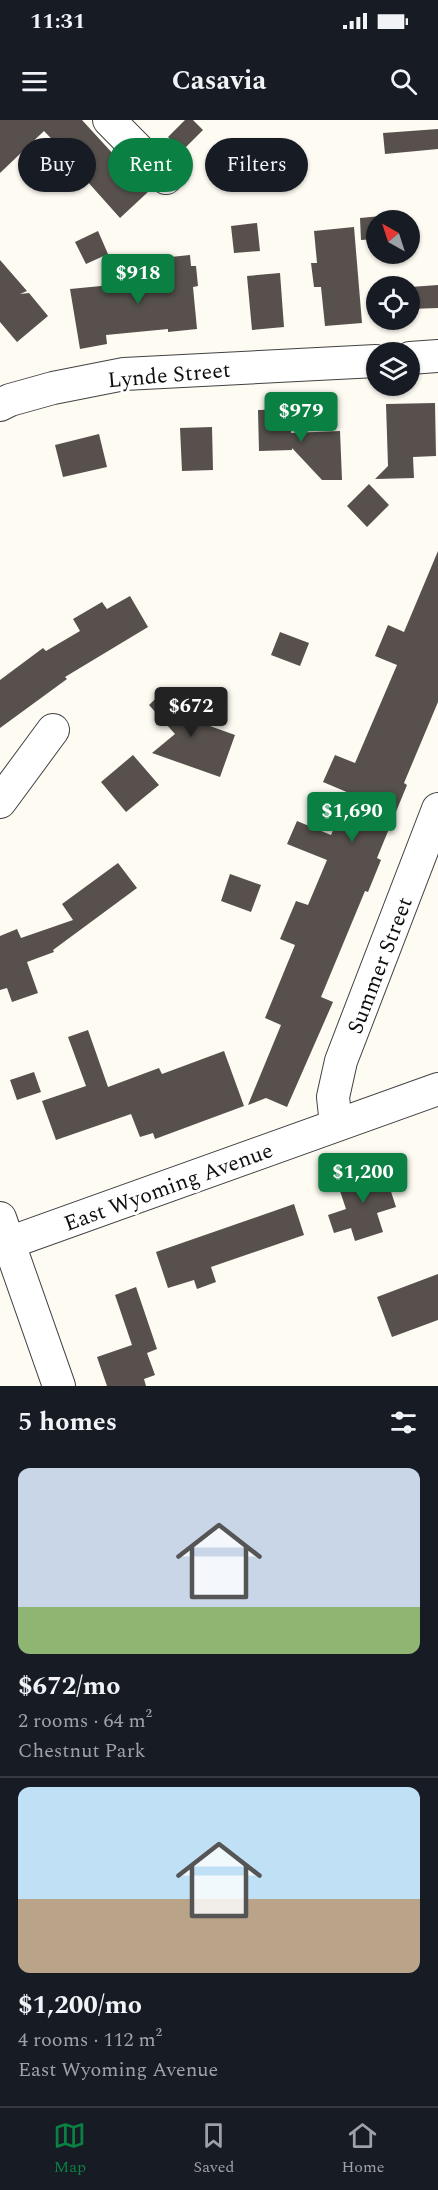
<!DOCTYPE html>
<meta charset="utf-8">
<style>
:root{--surface:#171b24;--page:#20242c;--text:#f1f3f6;--muted:#9ea1a6;--line:#363941;--accent:#0b8043}
body{margin:0;font-family:Spectral,serif;background:var(--page);color:var(--text);height:100vh;display:flex;flex-direction:column;font-size:22px;white-space:nowrap}
*{box-sizing:border-box;margin:0}
p{font-size:20px;color:var(--muted)}
.icon{flex:none;width:33px;height:33px;fill:none;stroke:currentColor;stroke-width:2;stroke-linecap:round;stroke-linejoin:round}
.map{position:relative;height:1266px;overflow:hidden}
.side{display:flex;flex-direction:column;background:var(--surface);flex:1}
.side>*{flex:none}
.guide{position:absolute;left:18px;top:18px;width:402px;height:54px;display:flex;gap:12px}
.needle{width:39px;rotate:321deg}
.controls{position:absolute;left:366px;top:90px;display:grid;gap:12px}
.controls a{display:grid;place-items:center;width:54px;height:54px;border-radius:50%;background:var(--surface);box-shadow:0 2px 4px #0004;font-size:30px}
.price{position:absolute;translate:-50% -51px;padding:0 14px;border-radius:6px;background:var(--accent);color:#fff;font-size:20px;line-height:39px;filter:drop-shadow(0 2px 3px #0008)}
.price::after{content:'';position:absolute;left:50%;top:36px;width:18px;height:14px;margin-left:-9px;background:inherit;clip-path:polygon(0 0,100% 0,50% 100%)}
.price.selected{background:#222;color:#fff}
ul{padding:0;list-style:none}
li{display:grid;align-content:center;gap:12px;height:318px;padding:0 18px}
li+li{border-top:2px solid var(--line)}
li span{display:grid;place-items:center;height:186px;border-radius:12px;color:#555}
li>.icon{margin-inline-start:auto}
span .icon{width:108px;height:108px;fill:#fffc;stroke-width:1}
li b{font-size:26px}
h2{display:flex;justify-content:space-between;align-items:center;height:72px;padding:0 18px;font-size:26px}
.tag{padding:0 21px;border-radius:27px;background:var(--surface);box-shadow:0 2px 4px #0004;font-size:21px;line-height:54px}
.tag.selected{background:var(--accent);color:#fff}
.status{display:flex;justify-content:space-between;align-items:center;height:42px;padding:0 30px;background:var(--surface);direction:ltr}
.status svg{height:16px;fill:currentColor}
header{display:flex;justify-content:space-between;align-items:center;height:78px;padding:0 18px;background:var(--surface);font-size:27px;font-weight:700}
.dock{display:flex;justify-content:space-around;align-items:center;height:84px;border-top:2px solid var(--line);background:var(--surface);font-size:16px;color:var(--muted)}
.dock a{display:grid;justify-items:center;gap:3px}
.dock .selected{color:var(--accent)}
.map>svg:first-child{display:block}
.building{fill:#57504c}
.lines{fill:none;stroke-linecap:round;stroke-linejoin:round}
.minor-casing{stroke:#424242;stroke-width:34}
.minor{stroke:#fff;stroke-width:32}
.labels{text-anchor:middle;stroke-width:6;stroke-linejoin:round;paint-order:stroke}
.street-label{font-size:22px;fill:#0f0f0f;stroke:#fff}
</style>
<div class="status"><b>11:31</b><svg viewBox="0 0 49 12"><path d="M0 12V9h3v3zM5 12V6h3v6zM10 12V3h3v9zM15 12V0h3v12zM26 1h20v11H26zM47 4h2v5h-2z"/></svg></div>
<header><svg class="icon" aria-label="menu" viewBox="0 0 24 24"><path d="M4 6h16M4 12h16M4 18h16"/></svg>Casavia<svg class="icon" aria-label="search" viewBox="0 0 24 24"><circle cx="10" cy="10" r="6"/><path d="M15 15l6 6"/></svg></header>
<div class="map">
<svg width="438" height="1266" viewBox="0 0 438 1266">
<rect width="100%" height="100%" fill="#fefbf3"/>
<path class="building" d="M 0,0 L 82,0 L 148,72 L 120,98 L 70,42 L 72,40 L 44,11 L 0,53 Z
M 185,0 L 193,0 L 203,10 L 182,31 L 168,17 Z
M 438,9 L 438,29 L 385,34 L 383,13 Z
M 381,96 L 381,100 L 376,100 L 376,119 L 361,120 L 360,98 Z
M 257,103 L 260,131 L 234,133 L 231,106 Z
M 354,107 L 362,203 L 325,206 L 321,167 L 314,167 L 311,143 L 317,143 L 314,111 Z
M 98,111 L 108,134 L 86,144 L 75,122 Z
M 190,135 L 191,146 L 196,146 L 198,166 L 193,167 L 197,209 L 168,212 L 168,209 L 106,215 L 107,224 L 80,229 L 70,169 L 163,160 L 161,138 Z
M 0,140 L 27,171 L 20,174 L 29,173 L 48,196 L 17,222 L 0,202 Z
M 280,153 L 284,207 L 252,210 L 247,156 Z
M 438,165 L 438,188 L 410,189 L 410,167 Z
M 435,283 L 436,336 L 413,337 L 414,358 L 375,359 L 388,346 L 386,284 Z
M 291,289 L 291,313 L 340,311 L 342,360 L 322,360 L 292,328 L 292,330 L 259,331 L 258,290 Z
M 212,307 L 213,350 L 182,351 L 180,308 Z
M 99,314 L 107,347 L 63,357 L 55,325 Z
M 369,364 L 389,385 L 367,407 L 347,386 Z
M 438,431 L 438,582 L 404,663 L 407,665 L 377,738 L 381,740 L 368,772 L 365,771 L 321,877 L 333,882 L 287,987 L 266,978 L 248,985 L 281,905 L 265,898 L 295,825 L 280,819 L 296,781 L 308,785 L 327,740 L 287,724 L 297,701 L 331,715 L 349,673 L 323,662 L 335,635 L 355,643 L 397,545 L 375,536 L 388,505 L 404,512 Z
M 130,476 L 148,507 L 65,557 L 67,559 L 0,608 L 0,560 L 43,528 L 46,531 L 80,511 L 73,499 L 102,482 L 107,489 Z
M 280,512 L 309,523 L 300,546 L 271,535 Z
M 167,568 L 196,601 L 235,615 L 220,657 L 152,633 L 175,614 L 149,585 Z
M 133,635 L 159,665 L 126,692 L 101,662 Z
M 118,743 L 137,768 L 53,830 L 54,832 L 27,842 L 38,873 L 12,882 L 7,868 L 0,870 L 0,816 L 17,809 L 21,818 L 73,800 L 62,784 Z
M 230,754 L 261,765 L 251,792 L 221,781 Z
M 88,910 L 108,967 L 159,948 L 162,954 L 224,931 L 244,986 L 155,1019 L 153,1013 L 140,1017 L 131,994 L 56,1020 L 42,981 L 86,966 L 68,917 Z
M 34,952 L 41,972 L 17,980 L 10,960 Z
M 383,1047 L 396,1087 L 377,1093 L 383,1112 L 355,1121 L 351,1108 L 334,1113 L 328,1095 L 346,1089 L 337,1062 Z
M 294,1084 L 304,1115 L 211,1147 L 216,1162 L 197,1169 L 194,1160 L 168,1168 L 156,1132 Z
M 438,1154 L 438,1200 L 392,1217 L 377,1177 Z
M 136,1167 L 157,1229 L 147,1233 L 155,1255 L 144,1259 L 146,1266 L 107,1266 L 97,1237 L 132,1225 L 115,1175 Z"/>
<g class="lines">
<defs>
<path id="minor" d="M 109,0 L 166,58
M 410,238 L 438,236
M 0,285 L 10,280 L 53,268 L 124,254 L 376,241
M 0,682 L 53,610
M 336,1005 L 333,977 L 341,941 L 438,689
M 0,1098 L 59,1266
M 0,1126 L 438,969"/>
</defs>
<use href="#minor" class="minor-casing"/>
<use href="#minor" class="minor"/>
</g>
<g class="labels">
<g class="street-label">
<text transform="translate(169 254) rotate(-5)" y="8">Lynde Street</text>
<text transform="translate(379 845) rotate(-69)" y="8">Summer Street</text>
<text transform="translate(168 1066) rotate(-20)" y="8">East Wyoming Avenue</text>
</g>
</g>
</svg>
<div class="controls">
<a><svg class="needle" viewBox="-14 -14 28 28"><path d="M0-13l5 13h-10z" fill="#e53935"/><path d="M0 13l5-13h-10z" fill="#9ea1a6"/></svg></a>
<a><svg class="icon" aria-label="locate" viewBox="0 0 24 24"><circle cx="12" cy="12" r="6"/><path d="M12 2v4M12 18v4M2 12h4M18 12h4"/></svg></a>
<a><svg class="icon" aria-label="layers" viewBox="0 0 24 24"><path d="M12 4l9 5-9 5-9-5zM3 14l9 5 9-5"/></svg></a>
</div>
<b class="price" style="left:138px;top:185px">$918</b>
<b class="price" style="left:301px;top:323px">$979</b>
<b class="price selected" style="left:191px;top:618px">$672</b>
<b class="price" style="left:352px;top:723px">$1,690</b>
<b class="price" style="left:363px;top:1084px">$1,200</b>
<div class="guide">
<a class="tag">Buy</a>
<a class="tag selected">Rent</a>
<a class="tag">Filters</a>
</div>
</div>
<section class="side">
<h2>5 homes<svg class="icon" aria-label="filters" viewBox="0 0 24 24"><path d="M4 7h16M4 17h16"/><circle cx="9" cy="7" r="2"/><circle cx="15" cy="17" r="2"/></svg></h2>
<ul>
<li><span style="background:linear-gradient(#c9d6e8 75%,#8fb573 0)"><svg class="icon" aria-label="home" viewBox="0 0 24 24"><path d="M3 11l9-7 9 7M6 9v11h12V9"/></svg></span><div><b>$672/mo</b><p>2 rooms · 64 m²</p><p>Chestnut Park</p></div></li>
<li><span style="background:linear-gradient(#bfe0f5 60%,#b9a48a 0)"><svg class="icon" aria-label="home" viewBox="0 0 24 24"><path d="M3 11l9-7 9 7M6 9v11h12V9"/></svg></span><div><b>$1,200/mo</b><p>4 rooms · 112 m²</p><p>East Wyoming Avenue</p></div></li>
</ul>
</section>
<nav class="dock">
<a class="selected"><svg class="icon" aria-label="map" viewBox="0 0 24 24"><path d="M3 6l6-2 6 2 6-2v14l-6 2-6-2-6 2zM9 4v14M15 6v14"/></svg>Map</a>
<a><svg class="icon" aria-label="saved" viewBox="0 0 24 24"><path d="M7 4h10v16l-5-4-5 4z"/></svg>Saved</a>
<a><svg class="icon" aria-label="home" viewBox="0 0 24 24"><path d="M3 11l9-7 9 7M6 9v11h12V9"/></svg>Home</a>
</nav>
